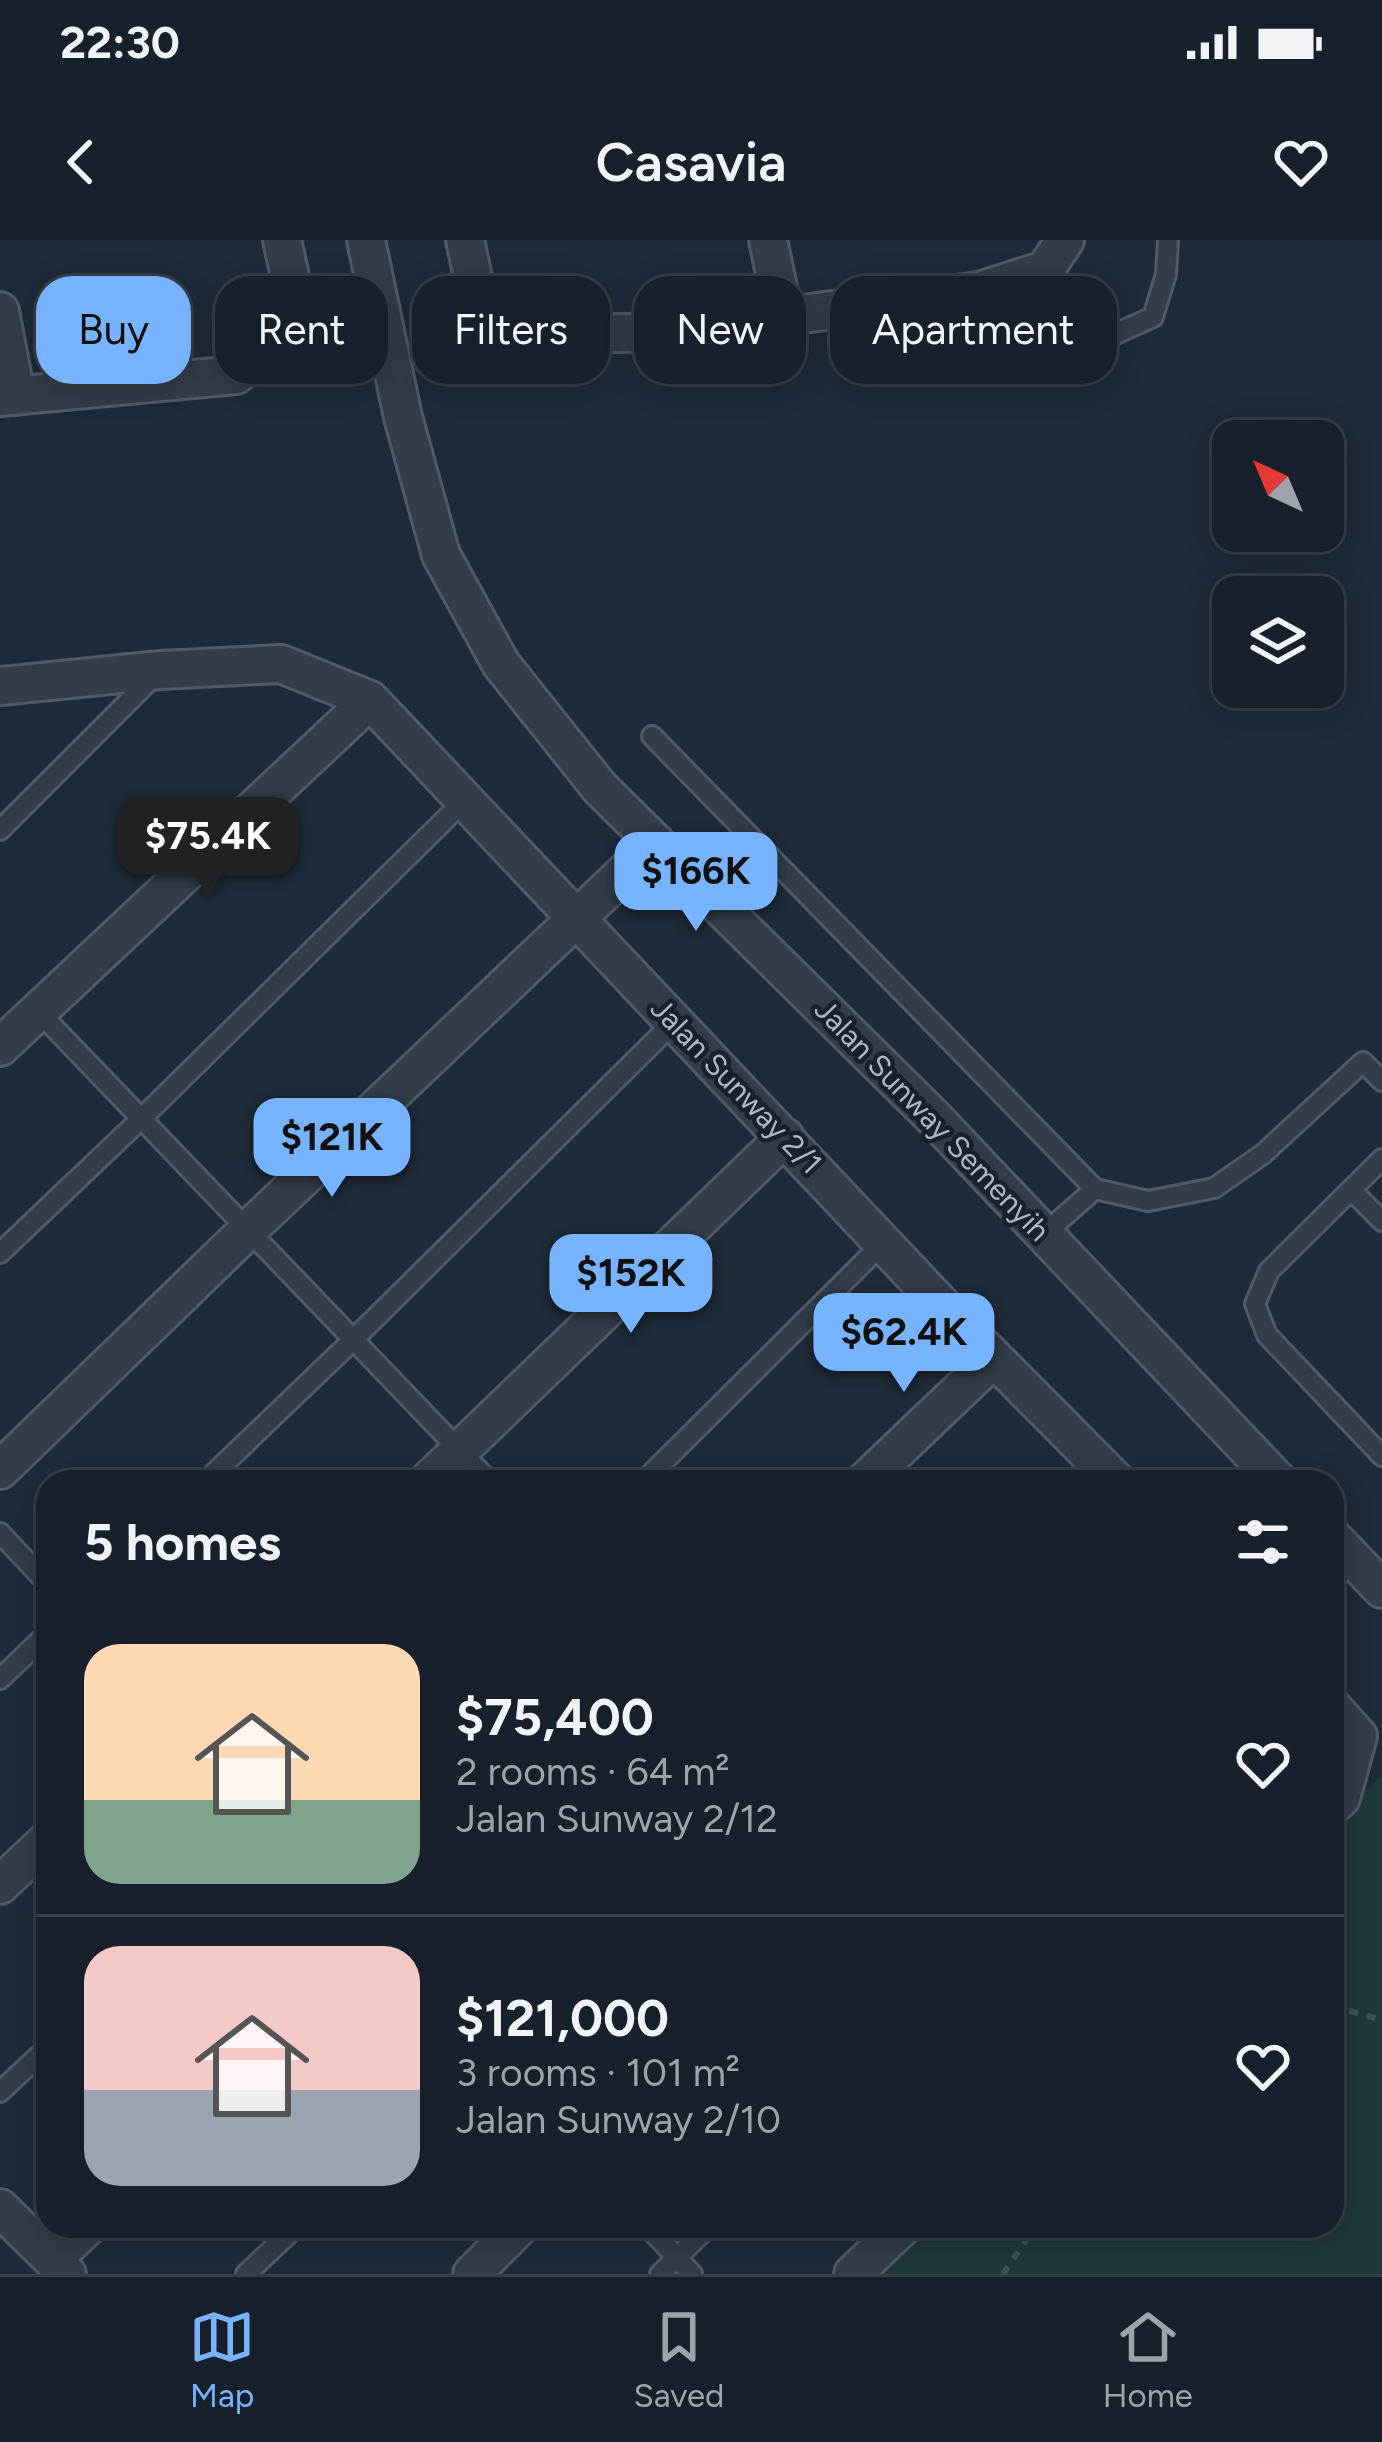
<!DOCTYPE html>
<meta charset="utf-8">
<style>
:root{--surface:#17202b;--page:#242d37;--text:#f1f3f6;--muted:#9ea3a9;--line:#363e47;--accent:#78b3ff}
body{margin:0;font-family:Figtree,sans-serif;background:var(--page);color:var(--text);height:100vh;display:flex;flex-direction:column;font-size:45px;white-space:nowrap}
*{box-sizing:border-box;margin:0}
p{font-size:39px;color:var(--muted)}
.icon{flex:none;width:66px;height:66px;fill:none;stroke:currentColor;stroke-width:2;stroke-linecap:round;stroke-linejoin:round}
.map{position:relative;flex:1;overflow:hidden}
.drawer{position:absolute;left:36px;top:1230px;width:1308px;height:768px;display:flex;flex-direction:column;background:var(--surface);border-radius:36px;box-shadow:0 6px 30px #0003,0 0 0 3px var(--line)}
.drawer>*{flex:none}
.hud{position:absolute;left:36px;top:36px;width:1311px;height:108px;display:flex;gap:24px}
.needle{width:78px;rotate:316deg}
.buttons{position:absolute;left:1212px;top:180px;display:grid;gap:24px}
.buttons a{display:grid;place-items:center;width:132px;height:132px;border-radius:24px;background:var(--surface);box-shadow:0 6px 30px #0003,0 0 0 3px var(--line);font-size:60px}
.price{position:absolute;translate:-50% -102px;padding:0 27px;border-radius:24px;background:var(--accent);color:#111;font-size:39px;line-height:78px;filter:drop-shadow(0 3px 6px #0008)}
.price::after{content:'';position:absolute;left:50%;top:72px;width:36px;height:27px;margin-left:-18px;background:inherit;clip-path:polygon(0 0,100% 0,50% 100%)}
.price.current{background:#222;color:#fff}
ul{padding:0;list-style:none}
li{display:flex;align-items:center;gap:36px;height:300px;padding:0 48px}
li+li{border-top:3px solid var(--line)}
li span{display:grid;place-items:center;flex:none;width:336px;height:240px;border-radius:36px;color:#555}
li>.icon{margin-inline-start:auto}
span .icon{width:144px;height:144px;fill:#fffc;stroke-width:1}
li b{font-size:51px}
h2{display:flex;justify-content:space-between;align-items:center;height:144px;padding:0 48px;font-size:51px}
.chip{padding:0 42px;border-radius:36px;background:var(--surface);box-shadow:0 6px 30px #0003,0 0 0 3px var(--line);font-size:42px;line-height:108px}
.chip.current{background:var(--accent);color:#111}
.status{display:flex;justify-content:space-between;align-items:center;height:84px;padding:0 60px;background:var(--surface);direction:ltr}
.status svg{height:33px;fill:currentColor}
header{display:flex;justify-content:space-between;align-items:center;height:156px;padding:0 48px;background:var(--surface);font-size:54px;font-weight:600}
.dock{display:flex;justify-content:space-around;align-items:center;height:168px;border-top:3px solid var(--line);background:var(--surface);font-size:33px;color:var(--muted)}
.dock a{display:grid;justify-items:center;gap:6px}
.dock .current{color:var(--accent)}
.map>svg:first-child{display:block}
.green{fill:#20383a}
.lines{fill:none;stroke-linecap:round;stroke-linejoin:round}
.service-casing{stroke:#505a67;stroke-width:24}
.minor-casing{stroke:#505a67;stroke-width:42}
.path{stroke:#3b5454;stroke-width:6;stroke-dasharray:9 9;stroke-linecap:butt}
.service{stroke:#323d49;stroke-width:18}
.minor{stroke:#323d49;stroke-width:36}
.labels{text-anchor:middle;stroke-width:9;stroke-linejoin:round;paint-order:stroke}
.street-label{font-size:30px;fill:#acb7c6;stroke:#18222d}
</style>
<div class="status"><b>22:30</b><svg viewBox="0 0 49 12"><path d="M0 12V9h3v3zM5 12V6h3v6zM10 12V3h3v9zM15 12V0h3v12zM26 1h20v11H26zM47 4h2v5h-2z"/></svg></div>
<header><svg class="icon" aria-label="back" viewBox="0 0 24 24"><path d="M15 5l-7 7 7 7"/></svg>Casavia<svg class="icon" aria-label="heart" viewBox="0 0 24 24"><path d="M12 20l-8-8c-3-5 5-10 8-4 3-6 11-1 8 4z"/></svg></header>
<div class="map">
<svg width="1382" height="2034" viewBox="0 0 1382 2034">
<rect width="100%" height="100%" fill="#1f2b39"/>
<path class="green" d="M 1382,1535 L 1382,2034 L 869,2034 L 918,1986 L 1332,1986 L 1332,1584 Z"/>
<g class="lines">
<defs>
<path id="service" d="M 915,60 L 941,100 L 980,126 L 1078,111 L 1153,77 L 1166,34 L 1168,0
M 652,496 L 1095,949 L 1148,961 L 1214,948 L 1263,914 L 1363,822 L 1382,841
M 0,590 L 154,436
M 38,771 L 490,1242
M 1382,919 L 1269,1031 L 1255,1064 L 1267,1095 L 1382,1216
M 1351,950 L 1382,981
M 1044,994 L 1095,949
M 0,1013 L 143,877 L 465,560
M 205,1242 L 354,1099 L 674,782
M 643,1242 L 883,1003
M 1072,1242 L 1096,1219
M 0,1293 L 48,1344
M 0,1439 L 48,1393
M 0,1852 L 48,1807
M 647,1986 L 692,2034
M 246,2034 L 297,1986
M 660,2034 L 709,1986"/>
<path id="minor" d="M 366,0 L 403,177 L 441,315 L 501,424 L 600,548 L 932,876 L 1279,1242
M 465,0 L 478,61 L 534,95 L 664,92 L 979,51 L 1045,30 L 1065,0
M 768,0 L 784,77
M 0,71 L 16,156
M 0,157 L 236,135 L 276,100 L 293,50 L 282,0
M 0,446 L 160,430 L 281,424 L 370,460 L 950,1074 L 1117,1242
M 0,807 L 370,460
M 0,1230 L 249,989 L 656,603
M 427,1242 L 785,897
M 864,1242 L 993,1119
M 1332,1297 L 1382,1349
M 1332,1467 L 1358,1496 L 1341,1558 L 1332,1566
M 0,1645 L 48,1600
M 0,1968 L 67,2034
M 53,2019 L 88,1986
M 472,2034 L 520,1986
M 853,2034 L 903,1986"/>
</defs>
<use href="#service" class="service-casing"/>
<use href="#minor" class="minor-casing"/>
<path class="path" d="M 1332,1766 L 1382,1780
M 1003,2034 L 1036,1986"/>
<use href="#service" class="service"/>
<use href="#minor" class="minor"/>
</g>
<g class="labels">
<g class="street-label">
<text transform="translate(736 846) rotate(46)" y="10">Jalan Sunway 2/1</text>
<text transform="translate(932 880) rotate(46)" y="10">Jalan Sunway Semenyih</text>
</g>
</g>
</svg>
<div class="buttons">
<a><svg class="needle" viewBox="-14 -14 28 28"><path d="M0-13l5 13h-10z" fill="#e53935"/><path d="M0 13l5-13h-10z" fill="#9ea3a9"/></svg></a>
<a><svg class="icon" aria-label="layers" viewBox="0 0 24 24"><path d="M12 4l9 5-9 5-9-5zM3 14l9 5 9-5"/></svg></a>
</div>
<b class="price current" style="left:208px;top:659px">$75.4K</b>
<b class="price" style="left:696px;top:694px">$166K</b>
<b class="price" style="left:332px;top:960px">$121K</b>
<b class="price" style="left:631px;top:1096px">$152K</b>
<b class="price" style="left:904px;top:1155px">$62.4K</b>
<div class="hud">
<a class="chip current">Buy</a>
<a class="chip">Rent</a>
<a class="chip">Filters</a>
<a class="chip">New</a>
<a class="chip">Apartment</a>
</div>
<section class="drawer">
<h2>5 homes<svg class="icon" aria-label="filters" viewBox="0 0 24 24"><path d="M4 7h16M4 17h16"/><circle cx="9" cy="7" r="2"/><circle cx="15" cy="17" r="2"/></svg></h2>
<ul>
<li><span style="background:linear-gradient(#ffd9b3 65%,#7fa58c 0)"><svg class="icon" aria-label="home" viewBox="0 0 24 24"><path d="M3 11l9-7 9 7M6 9v11h12V9"/></svg></span><div><b>$75,400</b><p>2 rooms · 64 m²</p><p>Jalan Sunway 2/12</p></div><svg class="icon" aria-label="heart" viewBox="0 0 24 24"><path d="M12 20l-8-8c-3-5 5-10 8-4 3-6 11-1 8 4z"/></svg></li>
<li><span style="background:linear-gradient(#f6c9c9 60%,#9aa5b1 0)"><svg class="icon" aria-label="home" viewBox="0 0 24 24"><path d="M3 11l9-7 9 7M6 9v11h12V9"/></svg></span><div><b>$121,000</b><p>3 rooms · 101 m²</p><p>Jalan Sunway 2/10</p></div><svg class="icon" aria-label="heart" viewBox="0 0 24 24"><path d="M12 20l-8-8c-3-5 5-10 8-4 3-6 11-1 8 4z"/></svg></li>
</ul>
</section>
</div>
<nav class="dock">
<a class="current"><svg class="icon" aria-label="map" viewBox="0 0 24 24"><path d="M3 6l6-2 6 2 6-2v14l-6 2-6-2-6 2zM9 4v14M15 6v14"/></svg>Map</a>
<a><svg class="icon" aria-label="saved" viewBox="0 0 24 24"><path d="M7 4h10v16l-5-4-5 4z"/></svg>Saved</a>
<a><svg class="icon" aria-label="home" viewBox="0 0 24 24"><path d="M3 11l9-7 9 7M6 9v11h12V9"/></svg>Home</a>
</nav>
